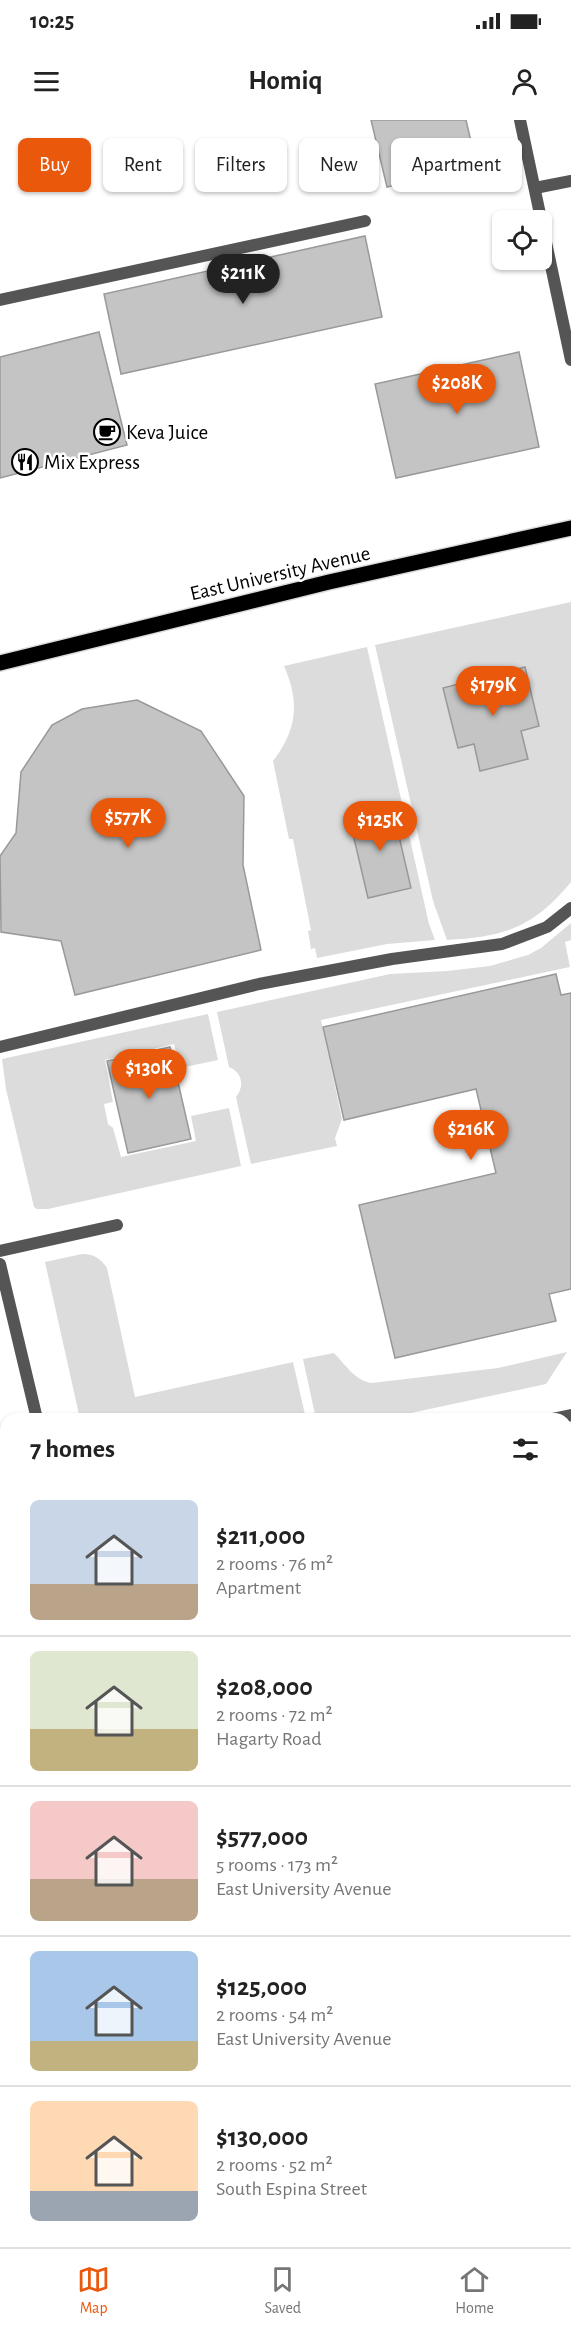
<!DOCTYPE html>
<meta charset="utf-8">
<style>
:root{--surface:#fff;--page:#f6f6f6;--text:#222;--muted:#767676;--line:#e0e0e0;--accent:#ea580c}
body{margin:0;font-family:"Alegreya Sans",sans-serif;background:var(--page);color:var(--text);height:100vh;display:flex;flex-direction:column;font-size:22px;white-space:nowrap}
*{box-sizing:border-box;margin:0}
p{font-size:20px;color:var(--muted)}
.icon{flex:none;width:33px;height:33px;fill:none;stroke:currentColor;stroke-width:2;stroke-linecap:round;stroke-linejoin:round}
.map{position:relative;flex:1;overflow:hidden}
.panel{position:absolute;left:0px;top:1293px;width:572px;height:834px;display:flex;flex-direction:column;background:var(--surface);border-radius:18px 18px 0 0;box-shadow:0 2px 4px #0004}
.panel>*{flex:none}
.hud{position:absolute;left:18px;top:18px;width:536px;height:54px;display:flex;gap:12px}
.fabs{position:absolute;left:492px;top:90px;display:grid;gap:12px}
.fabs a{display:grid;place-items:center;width:60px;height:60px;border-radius:9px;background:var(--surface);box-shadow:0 2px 4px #0004;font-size:30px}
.price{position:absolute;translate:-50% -51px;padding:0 14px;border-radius:21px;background:var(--accent);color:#fff;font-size:20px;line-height:39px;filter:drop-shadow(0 2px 3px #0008)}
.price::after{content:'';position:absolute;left:50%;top:36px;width:18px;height:14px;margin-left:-9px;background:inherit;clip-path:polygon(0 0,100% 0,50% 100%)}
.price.current{background:#222;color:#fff}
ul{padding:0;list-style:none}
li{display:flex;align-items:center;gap:18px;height:150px;padding:0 30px}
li+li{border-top:2px solid var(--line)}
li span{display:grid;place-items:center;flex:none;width:168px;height:120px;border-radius:9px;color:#555}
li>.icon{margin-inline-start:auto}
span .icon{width:72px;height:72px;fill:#fffc;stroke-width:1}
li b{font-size:26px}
h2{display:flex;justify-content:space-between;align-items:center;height:72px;padding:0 30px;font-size:26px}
.tag{padding:0 21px;border-radius:9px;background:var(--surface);box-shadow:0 2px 4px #0004;font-size:21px;line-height:54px}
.tag.current{background:var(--accent);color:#fff}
.status{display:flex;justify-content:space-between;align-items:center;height:42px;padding:0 30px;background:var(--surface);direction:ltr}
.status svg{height:16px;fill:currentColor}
header{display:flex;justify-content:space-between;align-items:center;height:78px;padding:0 30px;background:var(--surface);font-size:27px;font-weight:700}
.dock{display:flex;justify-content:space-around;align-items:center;height:84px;border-top:2px solid var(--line);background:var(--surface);font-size:16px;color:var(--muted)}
.dock a{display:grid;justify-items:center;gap:3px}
.dock .current{color:var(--accent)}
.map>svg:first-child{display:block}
.green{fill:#dcdcdc}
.water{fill:url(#water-ripples)}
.building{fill:#c4c4c4;stroke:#999;stroke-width:1.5}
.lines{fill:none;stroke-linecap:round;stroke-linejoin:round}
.primary-casing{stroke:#dbdbdb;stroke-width:18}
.service{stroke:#555;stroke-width:12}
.pedestrian{stroke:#555;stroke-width:12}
.minor{stroke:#555;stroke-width:12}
.tertiary{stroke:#555;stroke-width:12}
.primary{stroke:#000;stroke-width:15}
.labels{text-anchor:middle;stroke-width:5;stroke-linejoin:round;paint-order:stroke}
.poi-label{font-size:21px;fill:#000;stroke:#fff;text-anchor:start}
.street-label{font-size:21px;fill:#000;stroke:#fff}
</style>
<div class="status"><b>10:25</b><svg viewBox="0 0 49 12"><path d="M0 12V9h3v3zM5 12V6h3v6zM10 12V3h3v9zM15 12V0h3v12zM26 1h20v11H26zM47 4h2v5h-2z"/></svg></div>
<header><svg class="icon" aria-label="menu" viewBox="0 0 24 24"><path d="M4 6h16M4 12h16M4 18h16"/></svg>Homiq<svg class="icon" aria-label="person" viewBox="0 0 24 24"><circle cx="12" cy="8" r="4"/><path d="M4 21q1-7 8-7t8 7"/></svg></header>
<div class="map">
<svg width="571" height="2127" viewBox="0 0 571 2127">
<defs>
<pattern id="water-ripples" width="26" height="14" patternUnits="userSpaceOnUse" patternTransform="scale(1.5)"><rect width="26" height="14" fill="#a3a3a3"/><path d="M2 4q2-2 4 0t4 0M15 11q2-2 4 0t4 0" fill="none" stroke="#8b8b8b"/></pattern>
</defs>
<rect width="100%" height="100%" fill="#fff"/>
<path class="green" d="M 571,482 L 571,762 C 533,808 504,817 447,820 L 433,781 L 375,525 Z
M 367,527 L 429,804 L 435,820 L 387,824 L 317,838 L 315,828 L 311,829 L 308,811 L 311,810 L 293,719 L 289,719 L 273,641 C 297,610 300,582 284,546 Z
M 571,803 L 571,820 L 565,822 L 570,847 L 321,900 L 342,999 L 335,1018 L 337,1026 L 251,1044 L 236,977 C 245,966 242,952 229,947 L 217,892 L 390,854 L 447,851 L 490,846 L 528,835 L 541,828 Z
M 208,894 L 218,940 L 180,948 L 174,924 L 105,940 L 113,982 L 104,984 L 108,1004 L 113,1008 L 121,1037 L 196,1021 L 191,996 L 229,988 L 241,1046 L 48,1089 L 37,1089 L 34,1087 L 6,969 L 2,939 Z
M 82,1134 C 94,1134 100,1138 107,1148 L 135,1277 L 293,1242 L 306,1299 L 80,1299 L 45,1142 Z
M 567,1232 L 546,1264 L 383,1299 L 316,1299 L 303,1239 L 334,1233 C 345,1244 355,1261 372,1263 L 498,1248 Z
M 571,1328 L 571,1849 L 566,1850 L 566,1329 Z
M 6,1436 L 6,1937 L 0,1934 L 0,1438 Z"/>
<path class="water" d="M 6,2041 L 6,2121 L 127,2121 L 128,2127 L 0,2127 L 0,2051 Z"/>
<path class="building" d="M 371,0 L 466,0 L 477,47 L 387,67 Z
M 365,116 L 382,197 L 121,254 L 104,174 Z
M 99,212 L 127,325 L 0,358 L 0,237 Z
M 519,232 L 539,327 L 396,358 L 375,264 Z
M 525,547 L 539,606 L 521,611 L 528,639 L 480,651 L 474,624 L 458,628 L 443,568 Z
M 137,580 L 201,611 L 244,676 L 243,745 L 261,830 L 75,875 L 61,821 L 1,812 L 0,736 L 16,713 L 21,652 L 52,605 L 82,589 Z
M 392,686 L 411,768 L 368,778 L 349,697 Z
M 556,854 L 561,875 L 571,873 L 571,1169 L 549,1174 L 556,1201 L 395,1238 L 359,1085 L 496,1053 L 476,969 L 344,1000 L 323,907 Z
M 170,927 L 191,1019 L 128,1033 L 107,941 Z
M 571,1964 L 571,2047 L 566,2049 L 566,1965 Z
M 303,2121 L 395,2121 L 396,2127 L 304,2127 Z
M 486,2121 L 550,2121 L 552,2127 L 487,2127 Z"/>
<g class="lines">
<defs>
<path id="primary" d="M 0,543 L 329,462 L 571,408"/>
</defs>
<use href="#primary" class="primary-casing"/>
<path class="service" d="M 535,68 L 571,61
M 0,180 L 365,101
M 0,1131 L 117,1105"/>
<path class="pedestrian" d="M 0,927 L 259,864 L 392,839 L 502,824 L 547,807 L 571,788"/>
<path class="minor" d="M 520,0 L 571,240
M 552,1299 L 571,1295
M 0,1415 L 6,1412
M 566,1887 L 571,1886
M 0,1952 L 6,1954"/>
<path class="tertiary" d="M 0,1144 L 37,1299
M 220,2121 L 221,2127"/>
<use href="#primary" class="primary"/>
</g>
<defs>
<symbol id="cafe-ring" viewBox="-11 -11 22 22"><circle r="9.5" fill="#fff" stroke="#000" stroke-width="1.5"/><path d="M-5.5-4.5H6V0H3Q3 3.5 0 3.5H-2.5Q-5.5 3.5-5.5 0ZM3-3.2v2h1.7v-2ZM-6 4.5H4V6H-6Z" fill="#000"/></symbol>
<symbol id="restaurant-ring" viewBox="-11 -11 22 22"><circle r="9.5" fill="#fff" stroke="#000" stroke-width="1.5"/><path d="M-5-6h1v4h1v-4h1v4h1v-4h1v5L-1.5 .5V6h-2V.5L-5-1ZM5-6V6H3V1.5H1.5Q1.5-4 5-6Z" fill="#000"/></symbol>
</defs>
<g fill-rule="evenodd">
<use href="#cafe-ring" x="92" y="297" width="30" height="30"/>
<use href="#restaurant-ring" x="10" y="327" width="30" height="30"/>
</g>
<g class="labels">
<g class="poi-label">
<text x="126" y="319">Keva Juice</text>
<text x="44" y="349">Mix Express</text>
</g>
<g class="street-label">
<text transform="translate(280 453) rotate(-13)" y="7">East University Avenue</text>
</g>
</g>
</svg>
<div class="fabs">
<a><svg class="icon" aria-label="locate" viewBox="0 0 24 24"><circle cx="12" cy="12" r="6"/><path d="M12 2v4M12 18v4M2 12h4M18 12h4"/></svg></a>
</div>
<b class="price current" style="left:243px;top:185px">$211K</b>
<b class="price" style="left:457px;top:295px">$208K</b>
<b class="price" style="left:493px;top:597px">$179K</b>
<b class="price" style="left:128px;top:729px">$577K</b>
<b class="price" style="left:380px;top:732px">$125K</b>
<b class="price" style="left:149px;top:980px">$130K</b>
<b class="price" style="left:471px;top:1041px">$216K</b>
<div class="hud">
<a class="tag current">Buy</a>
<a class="tag">Rent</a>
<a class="tag">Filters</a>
<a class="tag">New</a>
<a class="tag">Apartment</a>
</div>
<section class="panel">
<h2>7 homes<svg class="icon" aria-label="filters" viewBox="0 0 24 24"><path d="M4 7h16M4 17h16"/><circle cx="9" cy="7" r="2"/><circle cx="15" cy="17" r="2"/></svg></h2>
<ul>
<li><span style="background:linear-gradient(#c9d6e8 70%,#b9a48a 0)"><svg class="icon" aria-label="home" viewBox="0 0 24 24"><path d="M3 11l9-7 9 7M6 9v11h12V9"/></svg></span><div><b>$211,000</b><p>2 rooms · 76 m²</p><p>Apartment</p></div></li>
<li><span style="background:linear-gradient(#dfe7d0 65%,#c2b280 0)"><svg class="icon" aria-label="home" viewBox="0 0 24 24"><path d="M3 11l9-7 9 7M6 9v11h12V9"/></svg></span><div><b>$208,000</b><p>2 rooms · 72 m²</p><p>Hagarty Road</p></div></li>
<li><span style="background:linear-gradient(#f6c9c9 65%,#b9a48a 0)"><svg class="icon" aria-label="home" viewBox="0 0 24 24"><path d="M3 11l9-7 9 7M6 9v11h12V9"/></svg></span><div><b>$577,000</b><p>5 rooms · 173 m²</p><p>East University Avenue</p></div></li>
<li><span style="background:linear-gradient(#a9c7e8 75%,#c2b280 0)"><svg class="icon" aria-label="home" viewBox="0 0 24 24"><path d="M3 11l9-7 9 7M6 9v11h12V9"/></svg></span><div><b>$125,000</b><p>2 rooms · 54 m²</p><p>East University Avenue</p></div></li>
<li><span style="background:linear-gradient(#ffd9b3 75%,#9aa5b1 0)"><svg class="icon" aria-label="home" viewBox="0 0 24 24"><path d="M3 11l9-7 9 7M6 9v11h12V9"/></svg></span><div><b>$130,000</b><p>2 rooms · 52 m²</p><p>South Espina Street</p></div></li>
</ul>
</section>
</div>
<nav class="dock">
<a class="current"><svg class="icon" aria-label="map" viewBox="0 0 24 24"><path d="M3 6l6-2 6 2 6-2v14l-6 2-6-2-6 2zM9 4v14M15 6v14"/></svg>Map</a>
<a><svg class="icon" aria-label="saved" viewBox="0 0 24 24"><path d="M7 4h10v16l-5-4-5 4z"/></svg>Saved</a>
<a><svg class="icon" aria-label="home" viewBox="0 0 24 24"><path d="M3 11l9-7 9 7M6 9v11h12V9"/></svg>Home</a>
</nav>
